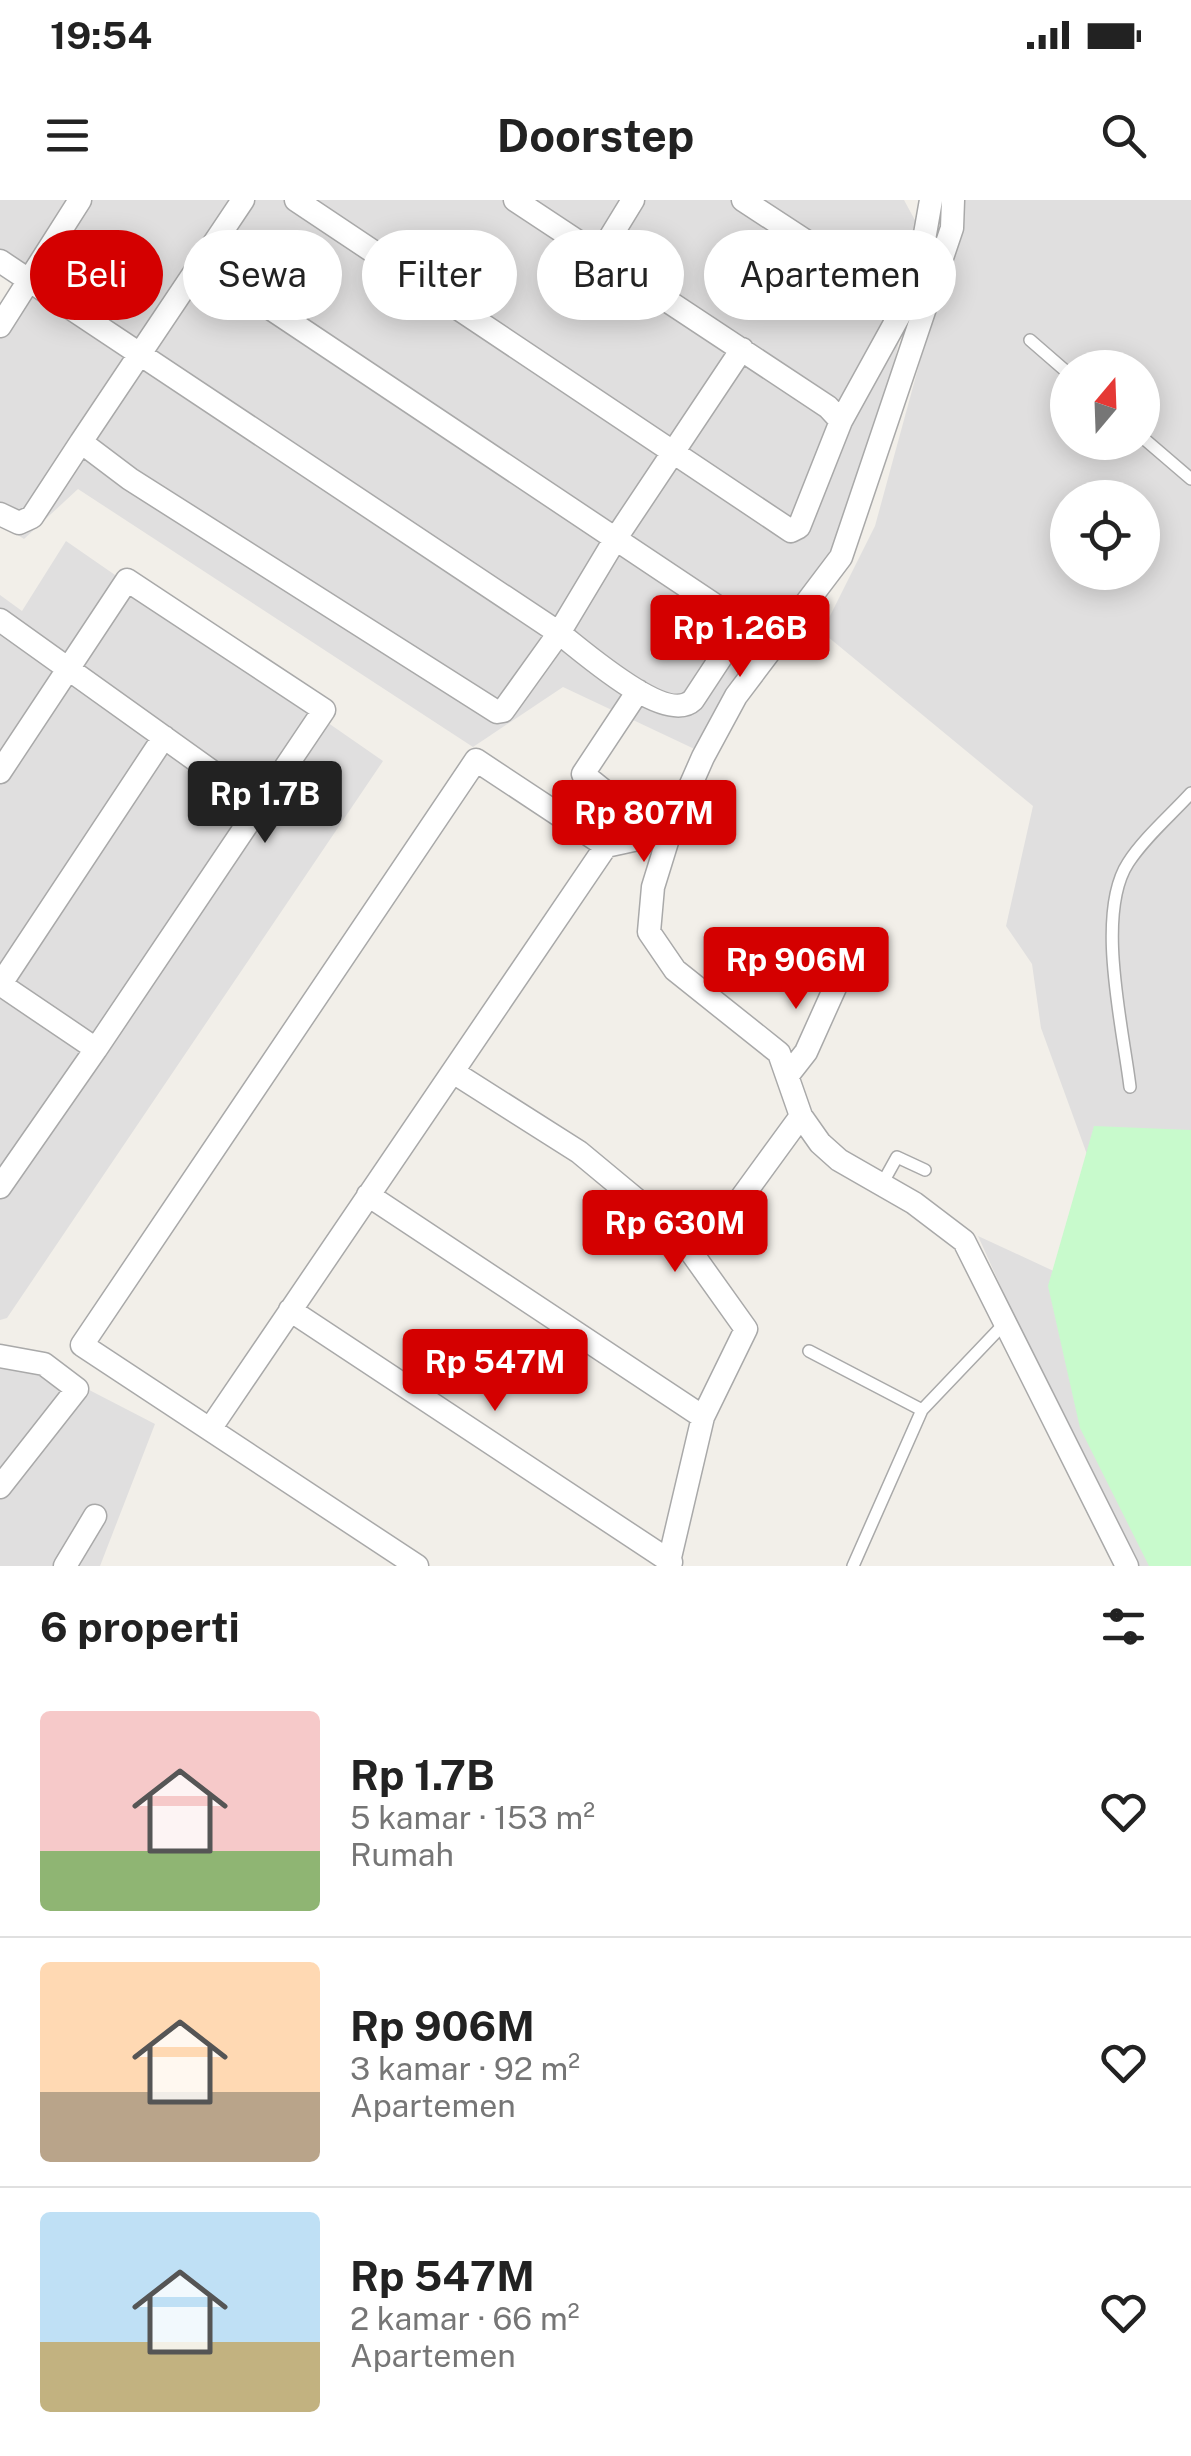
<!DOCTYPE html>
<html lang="id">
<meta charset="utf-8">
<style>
:root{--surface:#fff;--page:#f2f2f2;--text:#222;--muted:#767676;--line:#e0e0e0;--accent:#d40000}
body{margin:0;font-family:"Public Sans",sans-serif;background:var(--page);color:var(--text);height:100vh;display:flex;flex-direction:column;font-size:38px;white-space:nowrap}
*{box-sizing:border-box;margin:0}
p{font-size:32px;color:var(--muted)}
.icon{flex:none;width:55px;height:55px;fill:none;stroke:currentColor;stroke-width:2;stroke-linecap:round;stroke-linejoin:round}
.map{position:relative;height:1366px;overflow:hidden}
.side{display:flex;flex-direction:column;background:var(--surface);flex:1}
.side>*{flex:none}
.banner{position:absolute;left:30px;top:30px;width:1132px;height:90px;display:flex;gap:20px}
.needle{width:65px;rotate:19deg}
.buttons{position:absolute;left:1050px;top:150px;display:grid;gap:20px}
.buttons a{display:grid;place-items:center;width:110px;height:110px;border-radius:50%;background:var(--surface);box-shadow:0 5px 25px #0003;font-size:50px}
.price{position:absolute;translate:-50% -85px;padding:0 22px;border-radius:10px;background:var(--accent);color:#fff;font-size:32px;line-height:65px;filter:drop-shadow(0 2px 5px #0008)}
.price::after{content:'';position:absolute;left:50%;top:60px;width:30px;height:22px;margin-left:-15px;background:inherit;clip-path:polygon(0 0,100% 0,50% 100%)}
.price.selected{background:#222;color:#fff}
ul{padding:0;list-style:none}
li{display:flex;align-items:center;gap:30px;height:250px;padding:0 40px}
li+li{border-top:2px solid var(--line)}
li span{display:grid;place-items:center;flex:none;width:280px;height:200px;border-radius:10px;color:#555}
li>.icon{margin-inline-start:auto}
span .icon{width:120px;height:120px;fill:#fffc;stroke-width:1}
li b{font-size:42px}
h2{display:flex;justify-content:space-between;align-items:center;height:120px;padding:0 40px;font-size:42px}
.chip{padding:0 35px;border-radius:45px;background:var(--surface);box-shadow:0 5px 25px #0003;font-size:35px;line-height:90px}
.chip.selected{background:var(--accent);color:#fff}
.status{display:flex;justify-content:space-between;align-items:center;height:70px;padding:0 50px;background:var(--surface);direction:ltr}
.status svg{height:28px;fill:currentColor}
header{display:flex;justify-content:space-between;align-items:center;height:130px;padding:0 40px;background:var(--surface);font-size:45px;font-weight:700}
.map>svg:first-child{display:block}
.residential{fill:#e0dfdf;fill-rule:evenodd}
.park{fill:#c8facc}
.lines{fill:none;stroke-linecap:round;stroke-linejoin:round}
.lane-casing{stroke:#a9a9a9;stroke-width:14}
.street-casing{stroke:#a9a9a9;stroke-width:25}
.lane{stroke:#fff;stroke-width:11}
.street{stroke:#fff;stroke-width:22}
</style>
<div class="status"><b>19:54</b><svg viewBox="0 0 49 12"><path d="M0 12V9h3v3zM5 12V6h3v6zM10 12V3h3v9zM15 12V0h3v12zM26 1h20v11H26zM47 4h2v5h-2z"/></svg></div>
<header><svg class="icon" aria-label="menu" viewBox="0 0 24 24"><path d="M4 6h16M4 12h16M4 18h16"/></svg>Doorstep<svg class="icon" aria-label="search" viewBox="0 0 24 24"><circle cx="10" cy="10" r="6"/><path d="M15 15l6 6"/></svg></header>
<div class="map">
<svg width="1191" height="1366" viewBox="0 0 1191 1366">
<rect width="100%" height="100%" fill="#f2efe9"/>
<path class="residential" d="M 0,0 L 904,0 L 923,35 L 856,332 L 703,553 L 563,487 L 473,547 L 78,289 L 24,339 L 0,324 L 0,109 L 16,83 L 0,73 Z
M 964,0 L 1191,0 L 1191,1366 L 1132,1366 L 1098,1302 L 978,1036 L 1060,1074 L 1104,1001 L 1041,828 L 1032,764 L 1006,726 L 1033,606 L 822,432 L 875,326 ZM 1068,168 L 1142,168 L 1142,242 L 1068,242 ZM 1068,298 L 1142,298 L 1142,372 L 1068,372 Z
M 66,341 L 383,561 L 7,1118 L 0,1120 L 0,395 L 22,411 Z
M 0,1160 L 37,1163 L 155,1224 L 100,1366 L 0,1366 Z"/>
<path class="park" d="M 1094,926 L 1191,930 L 1191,1366 L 1149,1366 L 1080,1228 L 1048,1086 Z"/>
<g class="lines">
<defs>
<path id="lane" d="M 1030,140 L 1068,173
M 1142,237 L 1191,279
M 1130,887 C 1123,828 1095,714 1128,663 C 1144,638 1171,615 1191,593
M 882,984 L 897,957 L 925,970
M 809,1151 L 922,1210 L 1003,1125
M 853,1366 L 922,1210"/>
<path id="street" d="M 296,0 L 791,331 L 799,327 L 841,221 L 916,85 L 931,0
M 515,0 L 828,207 L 841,221
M 743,0 L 902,104
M 953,0 L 952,28 L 841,357 L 736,496 L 703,557 L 670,632 L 653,687 L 649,732 L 675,770 L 779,853 L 801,916 L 820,943 L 839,960 L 914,1003 L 964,1041 L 1127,1366
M 600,54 L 633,0
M 0,61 L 559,433 L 616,338 L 742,149
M 204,64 L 743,424 L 693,500 C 666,526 584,452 559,433 L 503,511 L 497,512 L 130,279 L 81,242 L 243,0
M 0,126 L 80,0
M 0,314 L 19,323 L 32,317 L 81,242
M 0,420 L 260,606
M 0,572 L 127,380 L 324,510 L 96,849 L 0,784
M 624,607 L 583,574 L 638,491
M 606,646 L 670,632
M 0,785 L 164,537
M 453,872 L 579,952 L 679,1035 L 746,1129 L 703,1217 L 668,1366
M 788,875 L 806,852 L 842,772
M 0,987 L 96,849
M 368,995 L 703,1217
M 731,1012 L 801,916
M 290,1110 L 671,1362
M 0,1156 L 44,1164 L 77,1189 L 0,1287
M 210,1229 L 606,646 L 476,560 L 82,1145 L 417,1366
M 65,1366 L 95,1316"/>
</defs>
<use href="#lane" class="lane-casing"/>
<use href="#street" class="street-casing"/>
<use href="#lane" class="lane"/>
<use href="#street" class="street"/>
</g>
</svg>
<div class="buttons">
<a><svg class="needle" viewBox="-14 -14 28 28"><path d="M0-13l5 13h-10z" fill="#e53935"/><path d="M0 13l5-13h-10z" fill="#767676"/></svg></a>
<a><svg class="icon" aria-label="locate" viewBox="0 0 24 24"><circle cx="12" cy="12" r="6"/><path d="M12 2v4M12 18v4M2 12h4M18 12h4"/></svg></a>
</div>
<b class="price" style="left:740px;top:480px">Rp 1.26B</b>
<b class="price selected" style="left:265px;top:646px">Rp 1.7B</b>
<b class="price" style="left:644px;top:665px">Rp 807M</b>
<b class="price" style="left:796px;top:812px">Rp 906M</b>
<b class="price" style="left:675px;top:1075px">Rp 630M</b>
<b class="price" style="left:495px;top:1214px">Rp 547M</b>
<div class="banner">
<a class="chip selected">Beli</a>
<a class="chip">Sewa</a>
<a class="chip">Filter</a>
<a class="chip">Baru</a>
<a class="chip">Apartemen</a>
</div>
</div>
<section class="side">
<h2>6 properti<svg class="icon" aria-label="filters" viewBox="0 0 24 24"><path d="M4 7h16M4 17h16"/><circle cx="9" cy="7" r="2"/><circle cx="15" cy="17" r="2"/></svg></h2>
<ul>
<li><span style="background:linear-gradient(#f6c9c9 70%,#8fb573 0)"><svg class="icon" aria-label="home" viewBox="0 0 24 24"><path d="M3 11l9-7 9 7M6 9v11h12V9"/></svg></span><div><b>Rp 1.7B</b><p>5 kamar · 153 m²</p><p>Rumah</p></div><svg class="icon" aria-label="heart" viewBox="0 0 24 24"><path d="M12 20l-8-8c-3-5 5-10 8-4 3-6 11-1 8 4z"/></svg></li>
<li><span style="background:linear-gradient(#ffd9b3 65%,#b9a48a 0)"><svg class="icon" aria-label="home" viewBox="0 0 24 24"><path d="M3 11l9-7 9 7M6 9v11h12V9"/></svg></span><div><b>Rp 906M</b><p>3 kamar · 92 m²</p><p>Apartemen</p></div><svg class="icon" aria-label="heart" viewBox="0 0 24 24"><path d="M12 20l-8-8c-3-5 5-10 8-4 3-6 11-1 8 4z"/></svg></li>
<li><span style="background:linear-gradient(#bfe0f5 65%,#c2b280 0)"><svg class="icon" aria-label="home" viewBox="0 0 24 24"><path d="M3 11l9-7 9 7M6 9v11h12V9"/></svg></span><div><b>Rp 547M</b><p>2 kamar · 66 m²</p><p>Apartemen</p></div><svg class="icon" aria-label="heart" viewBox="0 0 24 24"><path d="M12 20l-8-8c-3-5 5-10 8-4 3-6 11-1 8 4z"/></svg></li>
</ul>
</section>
